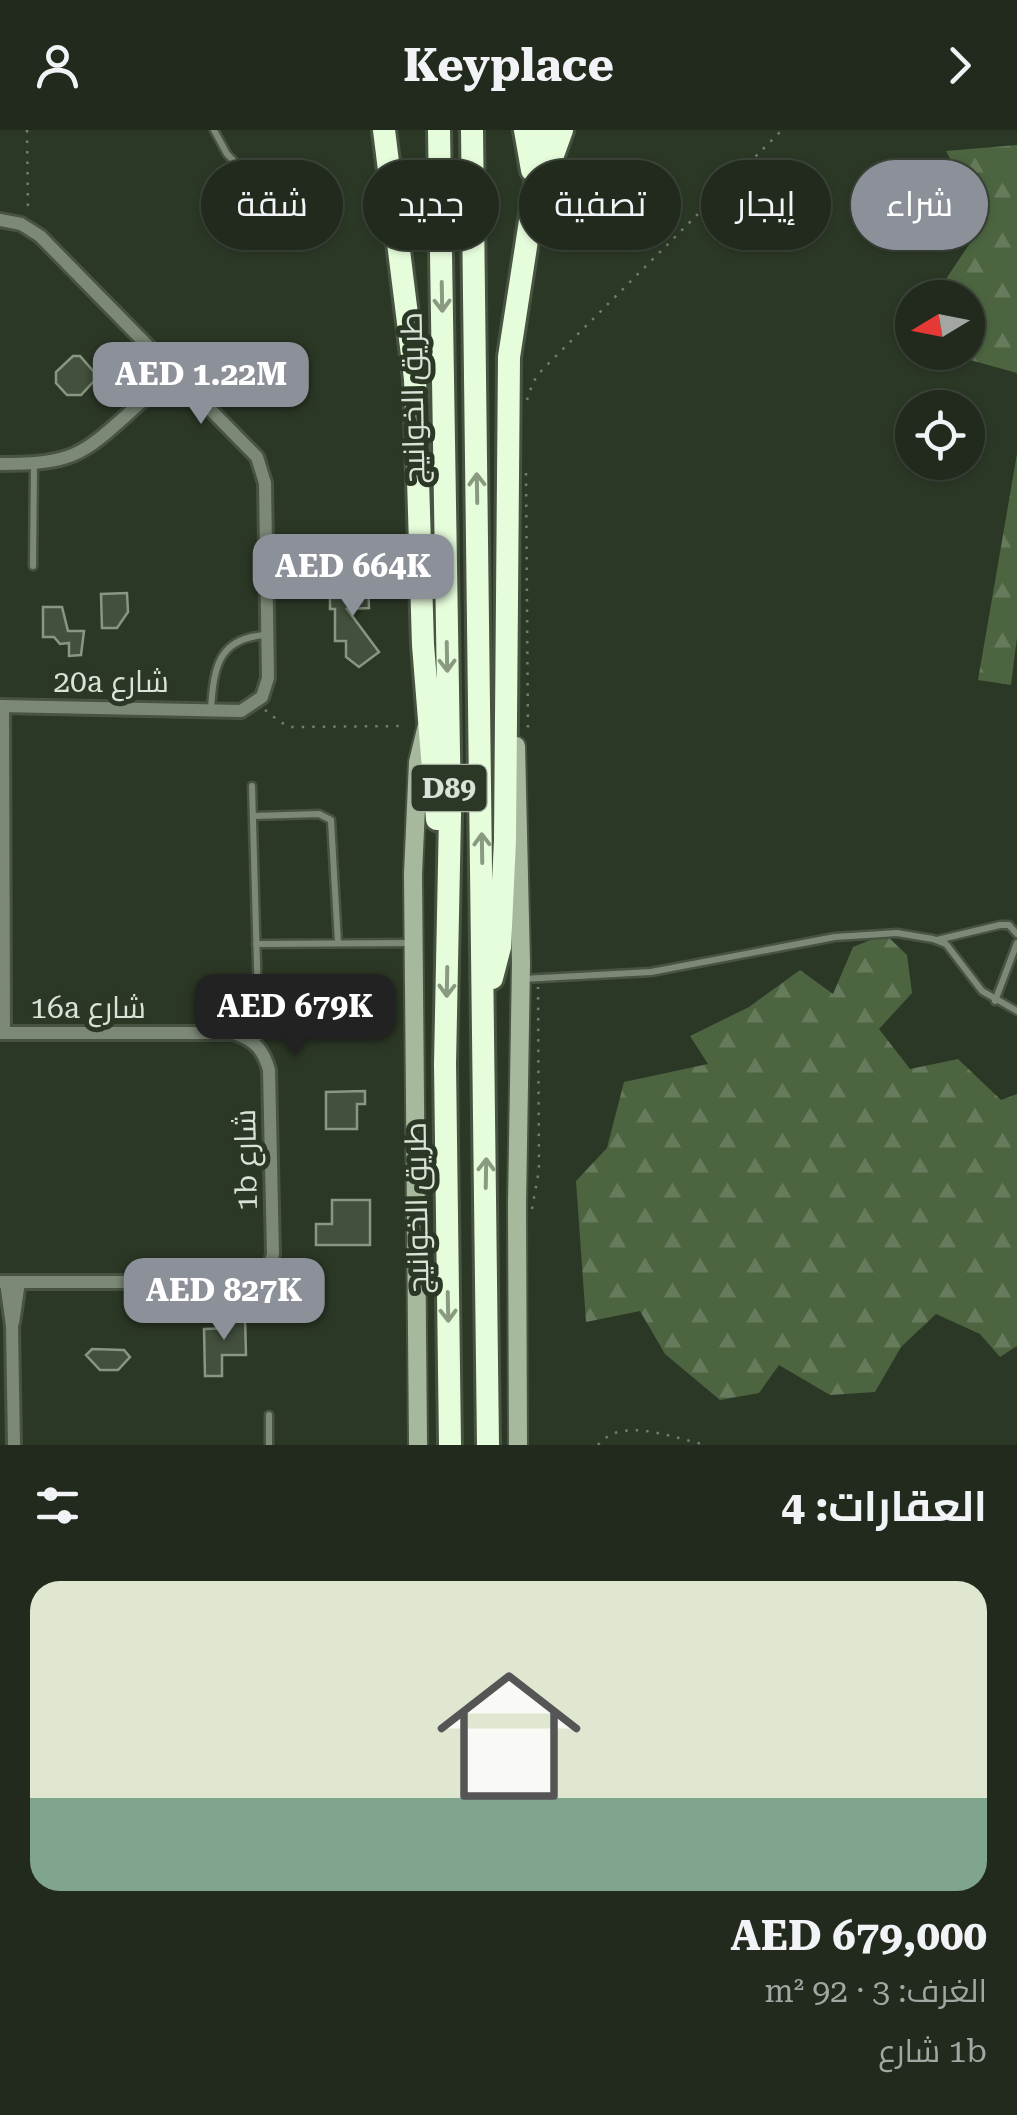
<!DOCTYPE html>
<html lang="ar">
<meta charset="utf-8">
<style>
:root{--surface:#212a1c;--page:#2d3629;--text:#f1f3f6;--muted:#a2a7a3;--line:#3e463b;--accent:#8c9099}
body{margin:0;font-family:"Roboto Serif",Cairo,serif;background:var(--page);color:var(--text);direction:rtl;height:100vh;display:flex;flex-direction:column;font-size:38px;white-space:nowrap}
*{box-sizing:border-box;margin:0}
p{font-size:32px;color:var(--muted)}
.icon{flex:none;width:55px;height:55px;fill:none;stroke:currentColor;stroke-width:2;stroke-linecap:round;stroke-linejoin:round}
.map{position:relative;height:1315px;overflow:hidden;direction:ltr}
.panel{display:flex;flex-direction:column;background:var(--surface);flex:1}
.panel>*{flex:none}
.guide{position:absolute;left:30px;top:30px;width:958px;height:90px;direction:rtl;display:flex;gap:20px}
.needle{width:65px;rotate:260deg}
.tools{position:absolute;left:895px;top:150px;display:grid;gap:20px}
.tools a{display:grid;place-items:center;width:90px;height:90px;border-radius:50%;background:var(--surface);box-shadow:0 2px 8px #0004,0 0 0 2px var(--line);font-size:50px}
.price{position:absolute;translate:-50% -85px;padding:0 22px;border-radius:20px;background:var(--accent);color:#fff;font-size:32px;line-height:65px;filter:drop-shadow(0 2px 5px #0008)}
.price::after{content:'';position:absolute;left:50%;top:60px;width:30px;height:22px;margin-left:-15px;background:inherit;clip-path:polygon(0 0,100% 0,50% 100%)}
.price.current{background:#222;color:#fff}
ul{padding:0;list-style:none}
li{display:grid;align-content:center;gap:20px;height:530px;padding:0 30px}
li span{display:grid;place-items:center;height:310px;border-radius:30px;color:#555}
li>.icon{margin-inline-start:auto}
span .icon{width:180px;height:180px;fill:#fffc;stroke-width:1}
li b{font-size:42px}
h2{display:flex;justify-content:space-between;align-items:center;height:120px;padding:0 30px;font-size:42px}
.tag{padding:0 35px;border-radius:45px;background:var(--surface);box-shadow:0 2px 8px #0004,0 0 0 2px var(--line);font-size:35px;line-height:90px}
.tag.current{background:var(--accent);color:#fff}
header{display:flex;justify-content:space-between;align-items:center;height:130px;padding:0 30px;background:var(--surface);font-size:45px;font-weight:700}
.map>svg:first-child{display:block}
.forest{fill:url(#forest-firs)}
.building{fill:#43503d;stroke:#889781;stroke-width:2.5}
.lines{fill:none;stroke-linecap:round;stroke-linejoin:round}
.lane-casing{stroke:#485342;stroke-width:11}
.street-casing{stroke:#485342;stroke-width:18}
.secondary-casing{stroke:#485342;stroke-width:22}
.highway-casing{stroke:#485342;stroke-width:28}
.path{stroke:#737e6f;stroke-width:2.5;stroke-dasharray:2.5 8;stroke-linecap:butt}
.lane{stroke:#7d8977;stroke-width:6}
.street{stroke:#7d8977;stroke-width:12}
.secondary{stroke:#a6b99d;stroke-width:18}
.highway{stroke:#e6fddb;stroke-width:22}
.oneway{stroke:#899a80}
.labels{text-anchor:middle;stroke-width:10;stroke-linejoin:round;paint-order:stroke}
.shield{fill:#2c3826;stroke:#a6b0a3;stroke-width:2.5}
.shield-label{font-size:28px;font-weight:bold;fill:#dbe3d8}
.street-label{font-size:30px;fill:#dbe3d8;stroke:#2c3826}
</style>
<header><svg class="icon" aria-label="forward" viewBox="0 0 24 24"><path d="M9 5l7 7-7 7"/></svg>Keyplace<svg class="icon" aria-label="person" viewBox="0 0 24 24"><circle cx="12" cy="8" r="4"/><path d="M4 21q1-7 8-7t8 7"/></svg></header>
<div class="map">
<svg width="1017" height="1315" viewBox="0 0 1017 1315">
<defs>
<pattern id="forest-firs" width="22" height="20" patternUnits="userSpaceOnUse" patternTransform="scale(2.5)"><rect width="22" height="20" fill="#4c6540"/><path d="M5 1l3.5 6h-7zM16 11l3.5 6h-7z" fill="#657b5b"/></pattern>
</defs>
<rect width="100%" height="100%" fill="#2c3826"/>
<path class="forest" d="M 1017,15 L 1017,243 L 945,223 L 968,222 L 968,168 L 934,167 L 970,113 L 975,76 L 946,21 Z
M 1017,324 L 1017,507 L 1011,555 L 978,550 Z
M 885,804 L 907,825 L 912,863 L 879,899 L 910,939 L 958,929 L 1001,970 L 1017,964 L 1017,1216 L 1000,1227 L 980,1204 L 936,1184 L 901,1217 L 875,1262 L 830,1265 L 779,1235 L 759,1263 L 720,1270 L 665,1224 L 640,1181 L 586,1192 L 576,1051 L 607,1018 L 624,952 L 708,934 L 690,906 L 749,877 L 800,840 L 833,864 L 853,817 Z"/>
<path class="building" d="M 73,226 L 80,226 L 94,242 L 94,251 L 81,265 L 67,265 L 56,253 L 56,242 Z
M 350,445 L 368,445 L 369,478 L 347,479 L 379,522 L 359,537 L 346,527 L 346,511 L 335,511 L 335,479 L 330,479 L 330,461 L 337,461 L 348,453 Z
M 127,463 L 128,482 L 117,498 L 102,498 L 101,464 Z
M 43,477 L 62,477 L 68,501 L 84,501 L 81,525 L 69,526 L 69,513 L 60,514 L 54,507 L 43,507 Z
M 365,961 L 365,974 L 357,974 L 357,999 L 326,999 L 326,962 Z
M 332,1070 L 370,1070 L 370,1115 L 316,1115 L 316,1094 L 332,1094 Z
M 233,1178 L 245,1186 L 246,1225 L 222,1225 L 222,1246 L 205,1246 L 204,1199 L 229,1198 L 229,1184 Z
M 92,1219 L 124,1220 L 130,1227 L 118,1240 L 100,1240 L 86,1225 Z"/>
<g class="lines">
<defs>
<path id="lane" d="M 214,0 L 227,24 L 292,91
M 33,436 L 34,335
M 211,578 C 214,537 218,508 266,505
M 252,656 L 259,907
M 253,686 L 319,684 L 331,690 L 338,813
M 937,810 L 1000,795 L 1009,795 L 1017,804
M 256,814 L 410,813
M 523,849 L 651,842 L 835,807 L 897,803 L 933,809 L 946,814 L 982,861 L 1017,881
M 995,871 L 1017,813
M 269,1285 L 269,1315"/>
<path id="street" d="M 0,90 L 21,94 L 40,106 L 257,327 L 265,353 L 268,548 L 262,567 L 241,581 L 0,576
M 145,267 L 167,233
M 0,334 C 78,334 84,323 140,273 C 151,262 166,255 177,243
M 3,576 L 4,903
M 0,903 L 243,903
M 0,1152 L 226,1152 C 250,1158 268,1149 273,1124 L 269,940 C 264,921 255,910 236,904
M 6,1152 L 12,1196 L 14,1315
M 13,1193 L 19,1152"/>
<path id="secondary" d="M 516,616 L 521,833 L 517,1074 L 518,1315
M 418,1315 L 413,744 L 418,632 L 426,599"/>
<path id="highway" d="M 384,0 L 415,249 L 423,515 L 437,689
M 439,0 L 450,685 L 445,934 L 450,1315
M 472,0 L 488,1315
M 525,0 L 532,40
M 549,36 L 562,0
M 492,848 L 500,817 L 505,710 L 509,227 L 544,0"/>
</defs>
<use href="#lane" class="lane-casing"/>
<use href="#street" class="street-casing"/>
<use href="#secondary" class="secondary-casing"/>
<use href="#highway" class="highway-casing"/>
<path class="path" d="M 27,0 L 28,83
M 527,270 L 533,252 L 542,240 L 782,0
M 526,343 L 528,605
M 265,580 L 280,592 L 291,597 L 406,596
M 532,1079 L 539,1040 L 538,857
M 598,1315 C 622,1285 675,1309 707,1315"/>
<use href="#lane" class="lane"/>
<use href="#street" class="street"/>
<use href="#secondary" class="secondary"/>
<use href="#highway" class="highway"/>
</g>
<defs><path id="oneway-shaft" d="M-6 0H5M1.5-3L5.5 0L1.5 3" fill="none" stroke-width="1.6" stroke-linecap="round" stroke-linejoin="round" transform="scale(2.5)"/></defs>
<g class="oneway">
<use href="#oneway-shaft" transform="translate(442 167) rotate(89)"/>
<use href="#oneway-shaft" transform="translate(477 358) rotate(-91)"/>
<use href="#oneway-shaft" transform="translate(447 527) rotate(89)"/>
<use href="#oneway-shaft" transform="translate(482 718) rotate(-91)"/>
<use href="#oneway-shaft" transform="translate(447 852) rotate(91)"/>
<use href="#oneway-shaft" transform="translate(486 1043) rotate(-89)"/>
<use href="#oneway-shaft" transform="translate(448 1177) rotate(89)"/>
</g>
<g class="labels">
<rect class="shield" x="411.5" y="635" width="75" height="46" rx="8"/>
<g class="shield-label">
<text x="449" y="668">D89</text>
</g>
<g class="street-label">
<text transform="translate(413 268) rotate(-91)" y="10">طريق الخوانيج</text>
<text x="111" y="562">20a شارع</text>
<text x="88" y="888">16a شارع</text>
<text transform="translate(246 1030) rotate(-91)" y="10">1b شارع</text>
<text transform="translate(417 1078) rotate(-91)" y="10">طريق الخوانيج</text>
</g>
</g>
</svg>
<div class="tools">
<a><svg class="needle" viewBox="-14 -14 28 28"><path d="M0-13l5 13h-10z" fill="#e53935"/><path d="M0 13l5-13h-10z" fill="#a2a7a3"/></svg></a>
<a><svg class="icon" aria-label="locate" viewBox="0 0 24 24"><circle cx="12" cy="12" r="6"/><path d="M12 2v4M12 18v4M2 12h4M18 12h4"/></svg></a>
</div>
<b class="price" style="left:201px;top:297px">AED 1.22M</b>
<b class="price" style="left:353px;top:489px">AED 664K</b>
<b class="price current" style="left:295px;top:929px">AED 679K</b>
<b class="price" style="left:224px;top:1213px">AED 827K</b>
<div class="guide">
<a class="tag current">شراء</a>
<a class="tag">إيجار</a>
<a class="tag">تصفية</a>
<a class="tag">جديد</a>
<a class="tag">شقة</a>
</div>
</div>
<section class="panel">
<h2>العقارات: 4<svg class="icon" aria-label="filters" viewBox="0 0 24 24"><path d="M4 7h16M4 17h16"/><circle cx="9" cy="7" r="2"/><circle cx="15" cy="17" r="2"/></svg></h2>
<ul>
<li><span style="background:linear-gradient(#dfe7d0 70%,#7fa58c 0)"><svg class="icon" aria-label="home" viewBox="0 0 24 24"><path d="M3 11l9-7 9 7M6 9v11h12V9"/></svg></span><div><b>AED 679,000</b><p>الغرف: 3 · 92 m²</p><p>1b شارع</p></div></li>
</ul>
</section>
